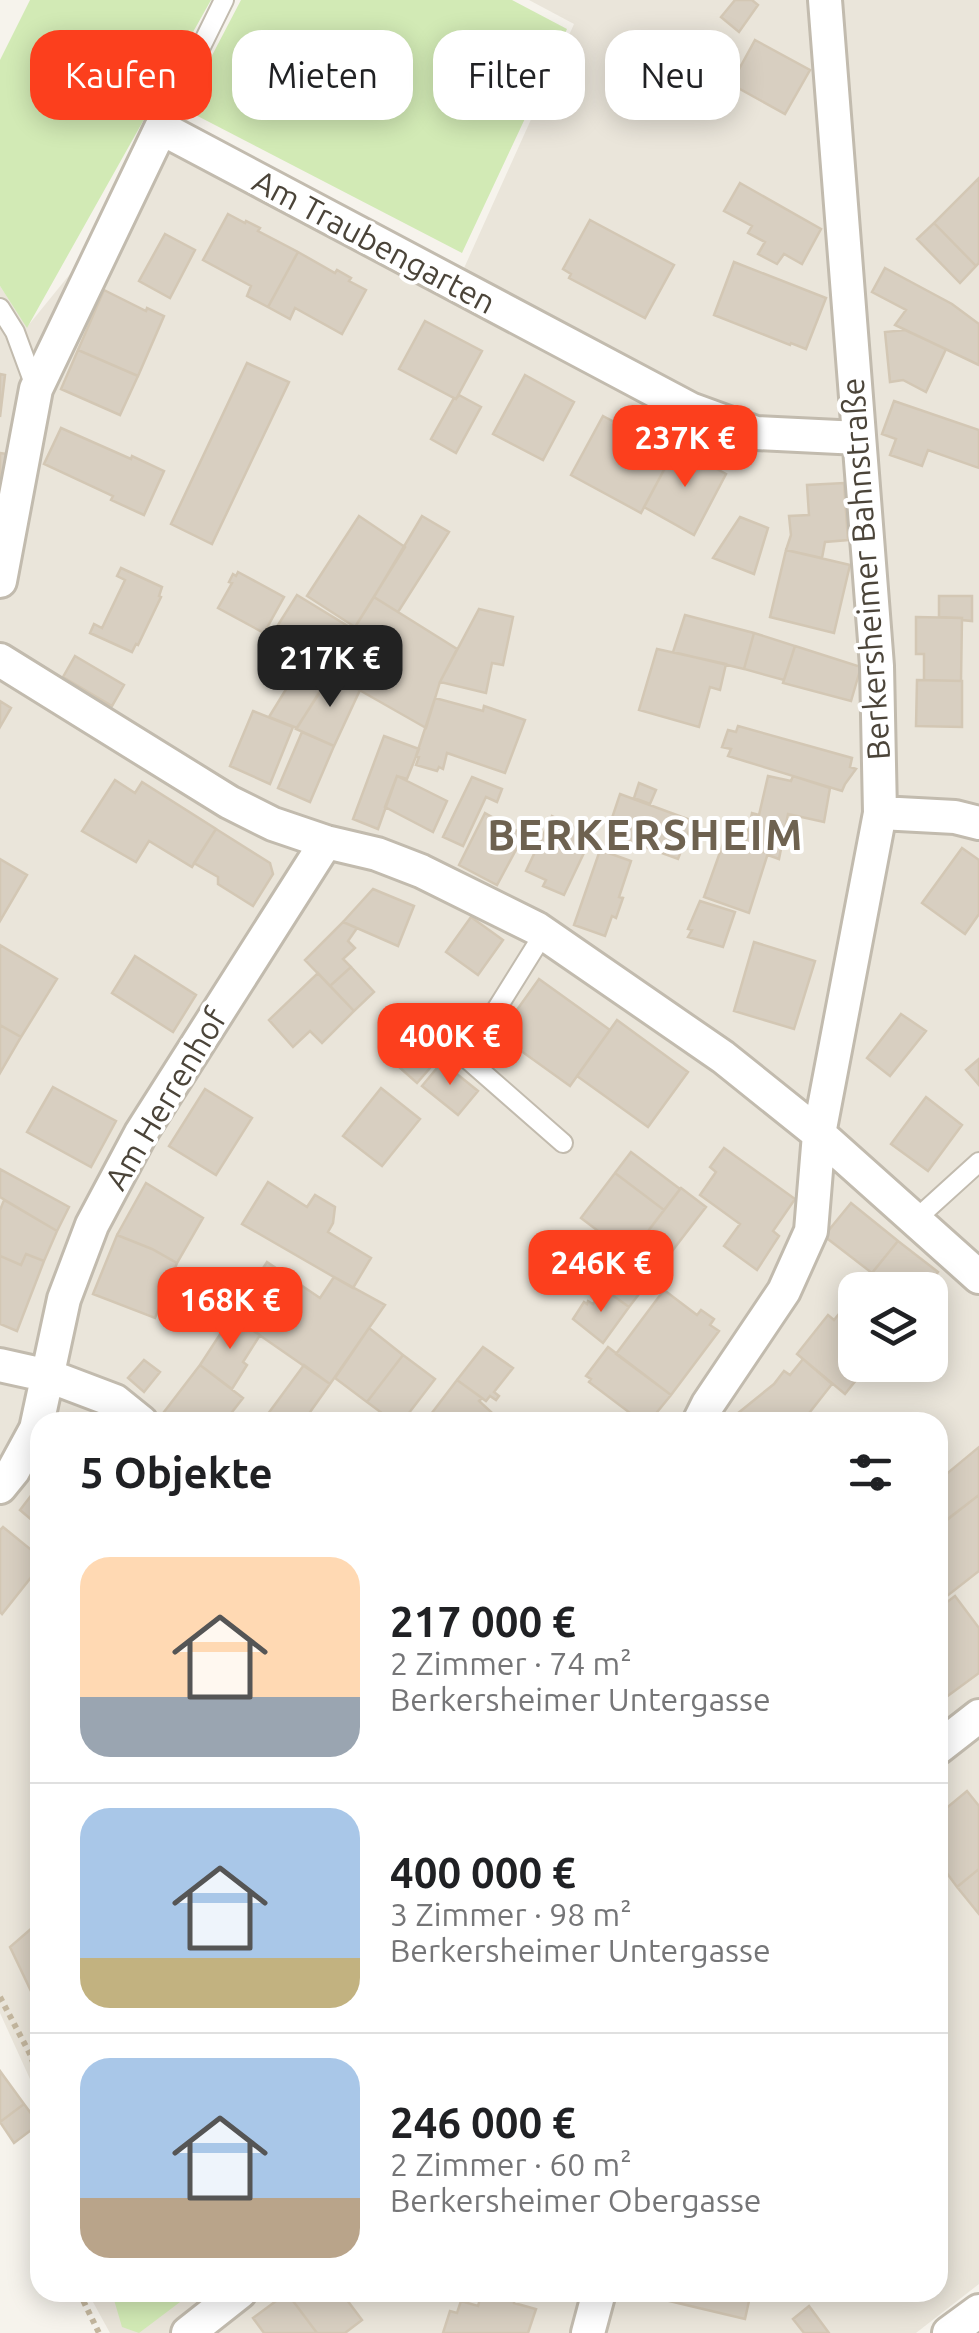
<!DOCTYPE html>
<html lang="de">
<meta charset="utf-8">
<style>
:root{--surface:#fff;--page:#f6f6f6;--text:#202124;--muted:#757577;--line:#e0e0e0;--accent:#fc3f1d}
body{margin:0;font-family:Ubuntu,sans-serif;background:var(--page);color:var(--text);height:100vh;display:flex;flex-direction:column;font-size:38px;white-space:nowrap}
*{box-sizing:border-box;margin:0}
p{font-size:32px;color:var(--muted)}
.icon{flex:none;width:55px;height:55px;fill:none;stroke:currentColor;stroke-width:2;stroke-linecap:round;stroke-linejoin:round}
.map{position:relative;flex:1;overflow:hidden}
.details{position:absolute;left:30px;top:1412px;width:918px;height:890px;display:flex;flex-direction:column;background:var(--surface);border-radius:30px;box-shadow:0 5px 25px #0003}
.details>*{flex:none}
.hud{position:absolute;left:30px;top:30px;width:920px;height:90px;display:flex;gap:20px}
.buttons{position:absolute;left:838px;top:1272px;display:grid;gap:20px}
.buttons a{display:grid;place-items:center;width:110px;height:110px;border-radius:20px;background:var(--surface);box-shadow:0 5px 25px #0003;font-size:50px}
.price{position:absolute;translate:-50% -85px;padding:0 22px;border-radius:20px;background:var(--accent);color:#fff;font-size:32px;line-height:65px;filter:drop-shadow(0 2px 5px #0008)}
.price::after{content:'';position:absolute;left:50%;top:60px;width:30px;height:22px;margin-left:-15px;background:inherit;clip-path:polygon(0 0,100% 0,50% 100%)}
.price.current{background:#222;color:#fff}
ul{padding:0;list-style:none}
li{display:flex;align-items:center;gap:30px;height:250px;padding:0 50px}
li+li{border-top:2px solid var(--line)}
li span{display:grid;place-items:center;flex:none;width:280px;height:200px;border-radius:30px;color:#555}
li>.icon{margin-inline-start:auto}
span .icon{width:120px;height:120px;fill:#fffc;stroke-width:1}
li b{font-size:42px}
h2{display:flex;justify-content:space-between;align-items:center;height:120px;padding:0 50px;font-size:42px}
.chip{padding:0 35px;border-radius:30px;background:var(--surface);box-shadow:0 5px 25px #0003;font-size:35px;line-height:90px}
.chip.current{background:var(--accent);color:#fff}
.map>svg:first-child{display:block}
.residential{fill:#eae5da;fill-rule:evenodd}
.green{fill:#d2eab5}
.building{fill:#d8cfc1;stroke:#d3c7b4;stroke-width:2.5}
.lines{fill:none;stroke-linecap:round;stroke-linejoin:round}
.service-casing{stroke:#c2bbae;stroke-width:22}
.minor-casing{stroke:#c2bbae;stroke-width:38}
.path{stroke:#c4b79f;stroke-width:6;stroke-dasharray:5 5;stroke-linecap:butt}
.service{stroke:#fff;stroke-width:18}
.minor{stroke:#fff;stroke-width:32}
.labels{text-anchor:middle;stroke-width:8;stroke-linejoin:round;paint-order:stroke}
.street-label{font-size:32px;fill:#4b4439;stroke:#fff}
.district-label{font-size:42px;font-weight:bold;letter-spacing:2.5px;fill:#6e6250;stroke:#fff}
</style>
<div class="map">
<svg width="979" height="2333" viewBox="0 0 979 2333">
<rect width="100%" height="100%" fill="#f6f3ec"/>
<path class="residential" d="M 529,0 L 979,0 L 979,2284 L 916,2333 L 110,2333 L 88,2293 L 938,2292 L 938,1422 L 40,1422 L 40,2101 L 0,2013 L 0,286 L 27,327 L 170,151 L 451,297 L 574,24 ZM 855,1290 L 930,1290 L 930,1365 L 855,1365 Z"/>
<path class="green" d="M 30,0 L 211,0 L 27,328 L 0,286 L 0,60 Z
M 241,0 L 512,0 L 567,29 L 462,253 L 184,109 Z
M 112,2293 L 112,2292 L 192,2293 L 139,2333 L 122,2327 Z"/>
<path class="building" d="M 735,0 L 752,0 L 758,5 L 739,32 L 721,17 Z
M 755,40 L 810,70 L 785,114 L 731,84 Z
M 979,178 L 979,263 L 976,266 L 934,223 Z
M 740,183 L 821,229 L 802,264 L 784,254 L 777,264 L 758,254 L 765,242 L 748,233 L 752,226 L 724,211 Z
M 228,214 L 245,223 L 246,221 L 260,228 L 258,231 L 298,252 L 268,307 L 247,296 L 251,286 L 203,260 Z
M 590,220 L 674,265 L 645,318 L 569,278 L 571,274 L 563,269 Z
M 934,223 L 976,266 L 960,283 L 917,239 Z
M 165,234 L 195,250 L 170,298 L 139,281 Z
M 298,252 L 335,273 L 337,270 L 351,278 L 349,281 L 366,290 L 342,334 L 295,308 L 290,319 L 268,307 Z
M 734,262 L 826,298 L 806,349 L 791,343 L 790,345 L 714,315 Z
M 885,268 L 952,304 L 979,324 L 979,365 L 895,325 L 906,310 L 872,292 Z
M 104,290 L 146,311 L 147,308 L 164,316 L 138,376 L 78,350 Z
M 425,321 L 482,351 L 456,399 L 399,369 Z
M 905,330 L 946,349 L 926,392 L 903,380 L 890,382 L 885,332 Z
M 78,350 L 138,376 L 120,415 L 61,389 Z
M 247,363 L 289,382 L 212,544 L 171,524 Z
M 0,374 L 5,375 L 0,417 Z
M 525,375 L 574,402 L 543,460 L 493,434 Z
M 459,395 L 481,407 L 456,453 L 431,439 L 454,398 L 456,399 Z
M 894,401 L 979,430 L 979,468 L 928,450 L 922,466 L 890,455 L 896,439 L 882,434 Z
M 603,416 L 673,453 L 641,513 L 571,475 Z
M 61,428 L 131,459 L 132,456 L 164,471 L 144,515 L 111,500 L 113,496 L 44,464 Z
M 679,442 L 691,449 L 689,454 L 726,474 L 694,535 L 644,507 Z
M 0,453 L 7,454 L 0,487 Z
M 844,483 L 848,540 L 825,542 L 822,558 L 786,550 L 791,535 L 789,516 L 809,515 L 807,485 Z
M 359,516 L 405,547 L 355,627 L 307,596 Z
M 422,516 L 449,532 L 398,612 L 374,597 Z
M 740,517 L 768,528 L 754,574 L 713,558 Z
M 786,550 L 850,565 L 834,633 L 770,617 Z
M 121,568 L 162,587 L 159,596 L 161,597 L 138,645 L 136,644 L 132,652 L 90,633 L 94,624 L 102,628 L 125,580 L 117,576 Z
M 238,572 L 284,597 L 264,633 L 218,608 L 232,583 L 229,582 L 233,574 L 236,576 Z
M 297,595 L 351,628 L 326,669 L 271,636 Z
M 939,596 L 972,596 L 972,621 L 962,620 L 962,618 L 939,617 Z
M 374,597 L 457,649 L 440,682 L 426,728 L 340,679 L 341,676 L 333,672 L 361,631 L 355,627 Z
M 479,609 L 513,617 L 503,665 L 492,663 L 486,693 L 440,682 Z
M 685,615 L 754,633 L 744,669 L 673,652 Z
M 916,617 L 962,618 L 961,681 L 924,680 L 924,654 L 916,654 Z
M 754,633 L 795,646 L 784,680 L 744,669 Z
M 795,646 L 861,667 L 851,701 L 783,683 Z
M 657,649 L 726,664 L 720,690 L 710,687 L 699,727 L 639,710 Z
M 75,656 L 124,685 L 112,706 L 63,677 Z
M 309,659 L 332,672 L 297,728 L 269,717 L 296,673 Z
M 333,672 L 341,676 L 340,679 L 360,690 L 334,746 L 296,729 Z
M 917,680 L 962,681 L 962,727 L 916,726 Z
M 435,698 L 483,711 L 484,706 L 525,720 L 505,773 L 447,753 L 443,769 L 439,767 L 437,771 L 416,765 L 419,757 L 416,756 Z
M 0,701 L 11,708 L 0,727 Z
M 253,711 L 293,727 L 270,784 L 230,766 Z
M 738,726 L 852,758 L 850,767 L 856,769 L 845,784 L 842,791 L 728,756 L 731,749 L 722,747 L 728,730 L 736,732 Z
M 302,732 L 334,746 L 310,802 L 278,788 Z
M 384,736 L 419,749 L 407,779 L 397,776 L 378,829 L 353,819 Z
M 397,776 L 447,801 L 433,832 L 385,807 Z
M 768,776 L 791,781 L 793,776 L 830,788 L 824,822 L 788,814 L 779,859 L 768,855 L 768,853 L 745,846 L 752,813 L 759,815 Z
M 472,777 L 502,789 L 497,802 L 486,797 L 463,846 L 443,837 Z
M 115,780 L 135,793 L 142,782 L 216,829 L 192,867 L 149,841 L 136,862 L 82,831 Z
M 639,783 L 656,790 L 650,804 L 634,798 Z
M 620,794 L 693,821 L 678,859 L 607,833 Z
M 485,813 L 524,835 L 497,885 L 459,865 Z
M 552,816 L 592,836 L 564,895 L 543,886 L 546,880 L 526,871 Z
M 216,829 L 270,863 L 273,874 L 253,906 L 218,884 L 218,877 L 194,863 Z
M 724,841 L 768,853 L 749,913 L 704,897 Z
M 962,848 L 979,860 L 979,914 L 965,934 L 922,903 Z
M 600,850 L 631,861 L 619,897 L 623,898 L 616,918 L 612,916 L 605,936 L 574,925 Z
M 0,859 L 27,875 L 0,921 Z
M 373,889 L 414,906 L 398,946 L 343,922 Z
M 700,901 L 735,912 L 723,947 L 688,937 L 692,930 L 688,929 Z
M 471,917 L 503,940 L 478,975 L 446,952 Z
M 343,922 L 357,928 L 348,941 L 355,948 L 343,959 L 351,967 L 330,986 L 305,960 Z
M 754,942 L 815,961 L 794,1029 L 734,1011 Z
M 0,945 L 57,979 L 21,1037 L 0,1025 Z
M 135,956 L 196,995 L 173,1032 L 112,993 Z
M 351,967 L 374,992 L 354,1011 L 330,986 Z
M 318,973 L 354,1011 L 322,1043 L 310,1031 L 293,1047 L 269,1020 Z
M 539,979 L 610,1030 L 570,1086 L 499,1035 Z
M 901,1014 L 926,1031 L 890,1076 L 867,1058 Z
M 617,1020 L 688,1072 L 648,1127 L 577,1076 Z
M 0,1025 L 21,1037 L 0,1073 Z
M 416,1031 L 443,1053 L 417,1083 L 391,1060 Z
M 979,1059 L 979,1085 L 966,1070 Z
M 442,1062 L 478,1091 L 458,1115 L 422,1086 Z
M 53,1087 L 116,1121 L 91,1167 L 27,1132 Z
M 381,1088 L 420,1119 L 382,1166 L 343,1136 Z
M 205,1089 L 252,1118 L 216,1175 L 169,1146 Z
M 926,1097 L 962,1125 L 928,1171 L 891,1144 Z
M 724,1148 L 795,1199 L 773,1231 L 779,1236 L 757,1270 L 724,1246 L 740,1224 L 700,1195 L 716,1172 L 710,1167 Z
M 631,1152 L 680,1189 L 664,1210 L 615,1173 Z
M 0,1169 L 69,1207 L 57,1231 L 0,1197 Z
M 615,1173 L 664,1210 L 601,1293 L 594,1288 L 597,1284 L 588,1277 L 614,1243 L 581,1218 Z
M 268,1182 L 307,1207 L 315,1195 L 335,1207 L 333,1223 L 328,1232 L 371,1258 L 353,1288 L 242,1224 Z
M 146,1183 L 203,1218 L 177,1263 L 152,1249 L 117,1235 Z
M 681,1188 L 706,1207 L 629,1307 L 604,1289 Z
M 4,1200 L 57,1231 L 44,1261 L 26,1254 L 21,1265 L 0,1256 L 0,1210 Z
M 851,1203 L 898,1241 L 872,1273 L 824,1236 Z
M 117,1235 L 152,1249 L 177,1263 L 155,1318 L 93,1294 Z
M 898,1241 L 938,1272 L 924,1290 L 858,1290 Z
M 26,1254 L 44,1261 L 17,1331 L 0,1324 L 0,1256 L 21,1265 Z
M 267,1262 L 320,1298 L 334,1277 L 385,1305 L 330,1384 L 232,1316 Z
M 604,1289 L 629,1307 L 603,1343 L 573,1319 L 584,1302 L 587,1304 L 588,1301 L 593,1304 Z
M 664,1290 L 697,1315 L 701,1310 L 714,1319 L 710,1325 L 719,1331 L 671,1395 L 616,1354 Z
M 847,1304 L 855,1311 L 855,1365 L 873,1365 L 864,1376 L 861,1374 L 845,1394 L 797,1354 L 828,1315 L 834,1320 Z
M 232,1316 L 260,1335 L 243,1362 L 247,1365 L 232,1389 L 200,1365 Z
M 369,1328 L 403,1355 L 367,1402 L 335,1378 Z
M 483,1347 L 513,1368 L 494,1392 L 499,1396 L 496,1400 L 490,1396 L 486,1401 L 457,1380 Z
M 608,1347 L 671,1395 L 649,1422 L 642,1422 L 589,1382 L 591,1379 L 586,1376 Z
M 403,1355 L 435,1379 L 402,1422 L 394,1422 L 367,1402 Z
M 803,1359 L 832,1384 L 810,1412 L 820,1422 L 744,1422 L 737,1414 L 774,1384 L 784,1371 L 790,1375 Z
M 144,1360 L 160,1372 L 144,1392 L 128,1378 Z
M 200,1365 L 243,1398 L 229,1416 L 231,1418 L 228,1422 L 178,1422 L 164,1412 Z
M 304,1365 L 330,1384 L 303,1422 L 262,1422 Z
M 457,1380 L 482,1398 L 479,1401 L 502,1422 L 425,1422 Z
M 979,1447 L 979,1495 L 945,1521 L 938,1513 L 938,1481 Z
M 40,1484 L 40,1527 L 20,1510 Z
M 979,1495 L 979,1571 L 938,1603 L 938,1527 Z
M 3,1527 L 40,1557 L 40,1566 L 2,1614 L 0,1612 L 0,1530 Z
M 955,1596 L 979,1628 L 979,1673 L 938,1703 L 938,1609 Z
M 967,1791 L 979,1806 L 979,1869 L 957,1887 L 938,1861 L 938,1815 Z
M 979,1869 L 979,1914 L 957,1887 Z
M 40,1921 L 40,2010 L 10,1947 Z
M 0,2071 L 24,2104 L 0,2122 Z
M 24,2104 L 39,2124 L 14,2143 L 0,2122 Z
M 341,2292 L 362,2320 L 345,2333 L 317,2333 L 287,2293 Z
M 482,2292 L 516,2294 L 514,2303 L 536,2309 L 528,2333 L 443,2333 L 450,2311 L 457,2313 L 461,2301 L 478,2306 Z
M 663,2292 L 751,2292 L 745,2319 L 661,2299 Z
M 287,2293 L 317,2333 L 264,2333 L 253,2318 Z
M 809,2306 L 829,2333 L 804,2333 L 793,2319 Z"/>
<g class="lines">
<defs>
<path id="service" d="M 161,128 L 224,0
M 0,308 L 15,332 L 36,389
M 544,933 L 466,1058 L 563,1143
M 915,1220 L 979,1162"/>
<path id="minor" d="M 0,581 L 36,389 L 161,128 L 690,409 L 756,433 L 859,438
M 0,660 L 229,802 L 273,824 L 326,842 L 377,854 L 421,871 L 536,928 L 723,1057 L 819,1134 L 979,1277
M 880,813 L 955,817 L 979,823
M 0,1365 L 49,1376 L 115,1401 L 141,1422
M 699,1422 L 708,1404 L 784,1291 L 811,1231 L 819,1134 L 880,813 L 877,666 L 825,0
M 0,1487 L 13,1471 L 36,1429 L 64,1299 L 92,1225 L 141,1133 L 326,842
M 938,1748 L 979,1716
M 188,2333 L 240,2292
M 588,2333 L 599,2292
M 949,2333 L 979,2311"/>
</defs>
<use href="#service" class="service-casing"/>
<use href="#minor" class="minor-casing"/>
<path class="path" d="M 0,1997 L 31,2056 L 40,2085
M 79,2292 L 99,2333"/>
<use href="#service" class="service"/>
<use href="#minor" class="minor"/>
</g>
<g class="labels">
<g class="street-label">
<text transform="translate(374 242) rotate(28)" y="11">Am Traubengarten</text>
<text transform="translate(866 569) rotate(-94)" y="11">Berkersheimer Bahnstraße</text>
<text transform="translate(166 1099) rotate(-59)" y="11">Am Herrenhof</text>
</g>
<g class="district-label">
<text x="646" y="850">BERKERSHEIM</text>
</g>
</g>
</svg>
<div class="buttons">
<a><svg class="icon" aria-label="layers" viewBox="0 0 24 24"><path d="M12 4l9 5-9 5-9-5zM3 14l9 5 9-5"/></svg></a>
</div>
<b class="price" style="left:685px;top:490px">237K €</b>
<b class="price current" style="left:330px;top:710px">217K €</b>
<b class="price" style="left:450px;top:1088px">400K €</b>
<b class="price" style="left:601px;top:1315px">246K €</b>
<b class="price" style="left:230px;top:1352px">168K €</b>
<div class="hud">
<a class="chip current">Kaufen</a>
<a class="chip">Mieten</a>
<a class="chip">Filter</a>
<a class="chip">Neu</a>
</div>
<section class="details">
<h2>5 Objekte<svg class="icon" aria-label="filters" viewBox="0 0 24 24"><path d="M4 7h16M4 17h16"/><circle cx="9" cy="7" r="2"/><circle cx="15" cy="17" r="2"/></svg></h2>
<ul>
<li><span style="background:linear-gradient(#ffd9b3 70%,#9aa5b1 0)"><svg class="icon" aria-label="home" viewBox="0 0 24 24"><path d="M3 11l9-7 9 7M6 9v11h12V9"/></svg></span><div><b>217 000 €</b><p>2 Zimmer · 74 m²</p><p>Berkersheimer Untergasse</p></div></li>
<li><span style="background:linear-gradient(#a9c7e8 75%,#c2b280 0)"><svg class="icon" aria-label="home" viewBox="0 0 24 24"><path d="M3 11l9-7 9 7M6 9v11h12V9"/></svg></span><div><b>400 000 €</b><p>3 Zimmer · 98 m²</p><p>Berkersheimer Untergasse</p></div></li>
<li><span style="background:linear-gradient(#a9c7e8 70%,#b9a48a 0)"><svg class="icon" aria-label="home" viewBox="0 0 24 24"><path d="M3 11l9-7 9 7M6 9v11h12V9"/></svg></span><div><b>246 000 €</b><p>2 Zimmer · 60 m²</p><p>Berkersheimer Obergasse</p></div></li>
</ul>
</section>
</div>
